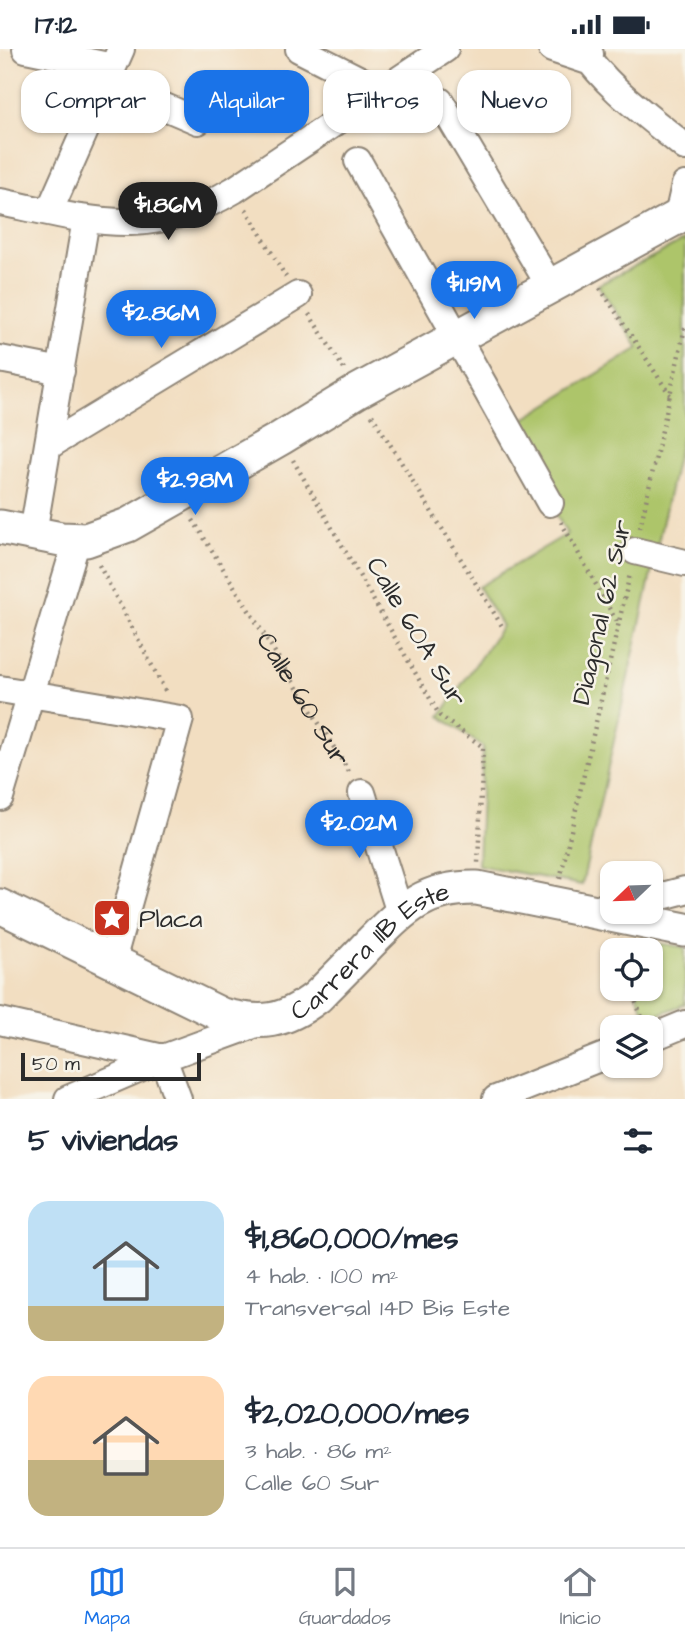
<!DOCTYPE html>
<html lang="es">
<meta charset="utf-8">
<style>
:root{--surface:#fff;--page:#f6f6f7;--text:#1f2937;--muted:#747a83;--line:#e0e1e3;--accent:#1a73e8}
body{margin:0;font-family:"Architects Daughter",sans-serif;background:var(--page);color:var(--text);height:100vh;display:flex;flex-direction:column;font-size:26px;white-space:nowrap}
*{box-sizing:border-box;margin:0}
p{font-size:23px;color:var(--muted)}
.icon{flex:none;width:38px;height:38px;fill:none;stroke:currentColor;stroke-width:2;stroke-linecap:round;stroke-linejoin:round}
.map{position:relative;height:1050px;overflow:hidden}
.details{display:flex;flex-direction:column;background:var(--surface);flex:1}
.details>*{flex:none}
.guide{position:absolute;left:21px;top:21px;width:644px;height:63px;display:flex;gap:14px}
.needle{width:46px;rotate:247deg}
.buttons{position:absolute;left:600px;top:812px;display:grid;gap:14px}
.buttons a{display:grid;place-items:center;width:63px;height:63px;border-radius:14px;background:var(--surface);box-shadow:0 2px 5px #0004;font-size:35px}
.scale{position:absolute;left:21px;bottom:18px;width:180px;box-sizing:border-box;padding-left:7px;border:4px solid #2b2b2b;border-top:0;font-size:19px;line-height:24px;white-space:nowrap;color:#2b2b2b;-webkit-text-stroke:5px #f7f3e8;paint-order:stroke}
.price{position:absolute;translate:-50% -60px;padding:0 16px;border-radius:24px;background:var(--accent);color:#fff;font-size:23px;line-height:46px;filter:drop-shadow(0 2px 4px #0008)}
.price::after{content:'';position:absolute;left:50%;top:42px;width:21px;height:16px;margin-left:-10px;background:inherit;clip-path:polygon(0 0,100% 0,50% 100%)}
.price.current{background:#222;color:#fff}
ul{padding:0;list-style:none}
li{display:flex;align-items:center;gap:21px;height:175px;padding:0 28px}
li span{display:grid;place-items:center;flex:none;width:196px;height:140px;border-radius:21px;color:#555}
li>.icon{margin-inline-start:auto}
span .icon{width:84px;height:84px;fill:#fffc;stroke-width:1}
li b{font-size:30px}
h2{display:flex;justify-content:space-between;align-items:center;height:84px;padding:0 28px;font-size:30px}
.chip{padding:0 24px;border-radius:21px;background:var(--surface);box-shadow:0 2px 5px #0004;font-size:24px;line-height:63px}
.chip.current{background:var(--accent);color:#fff}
.status{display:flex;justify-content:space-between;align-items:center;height:49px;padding:0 35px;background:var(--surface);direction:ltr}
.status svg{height:19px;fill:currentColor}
.dock{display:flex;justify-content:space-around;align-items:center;height:98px;border-top:2px solid var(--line);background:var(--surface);font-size:19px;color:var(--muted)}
.dock a{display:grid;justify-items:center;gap:4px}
.dock .current{color:var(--accent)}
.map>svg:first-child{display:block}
.green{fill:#adc56a;stroke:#6c784a;stroke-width:2}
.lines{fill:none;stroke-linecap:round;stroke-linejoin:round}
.minor-casing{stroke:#8e8476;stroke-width:30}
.tertiary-casing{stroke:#8e8476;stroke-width:37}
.path{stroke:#8e8476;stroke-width:4.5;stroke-dasharray:2 5;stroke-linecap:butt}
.minor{stroke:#fff;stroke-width:26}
.tertiary{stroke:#fff;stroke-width:33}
.labels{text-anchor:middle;stroke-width:5;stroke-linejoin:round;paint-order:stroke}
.street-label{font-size:26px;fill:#2b2b2b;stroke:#f7f3e8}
.poi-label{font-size:26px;fill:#2b2b2b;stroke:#f7f3e8;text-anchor:start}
</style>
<div class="status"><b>17:12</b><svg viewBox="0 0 49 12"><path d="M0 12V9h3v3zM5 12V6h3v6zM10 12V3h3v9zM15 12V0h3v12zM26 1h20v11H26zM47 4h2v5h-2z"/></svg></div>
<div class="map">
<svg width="685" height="1050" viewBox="0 0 685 1050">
<rect width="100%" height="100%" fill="#f7f3e8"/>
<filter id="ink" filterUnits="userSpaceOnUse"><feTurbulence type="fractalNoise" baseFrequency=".0143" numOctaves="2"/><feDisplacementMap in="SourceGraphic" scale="14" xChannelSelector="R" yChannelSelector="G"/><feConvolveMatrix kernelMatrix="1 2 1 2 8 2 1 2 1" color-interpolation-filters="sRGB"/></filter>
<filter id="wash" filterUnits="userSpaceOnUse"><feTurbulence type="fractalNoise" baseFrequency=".00686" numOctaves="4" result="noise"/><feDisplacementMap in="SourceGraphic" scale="28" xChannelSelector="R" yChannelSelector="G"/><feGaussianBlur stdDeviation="1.57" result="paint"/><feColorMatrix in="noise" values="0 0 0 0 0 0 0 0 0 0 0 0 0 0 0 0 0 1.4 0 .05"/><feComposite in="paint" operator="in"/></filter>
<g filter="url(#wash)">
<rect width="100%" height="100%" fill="#f2dec1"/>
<path class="green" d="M 685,191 L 685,372 L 582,836 L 478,816 L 483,698 L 440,667 L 502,577 L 478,538 L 567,485 L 508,380 L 639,299 L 598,236 Z
M 615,889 L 685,898 L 685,955 L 647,970 L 635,940 L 651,940 L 651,901 L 620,901 Z"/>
</g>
<g filter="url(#ink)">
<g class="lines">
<defs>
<path id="minor" d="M 26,0 L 113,18
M 299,0 L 382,42
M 552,0 L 588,12 L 590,5
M 581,0 C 608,40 648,67 685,98
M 106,33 L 198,72
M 440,52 L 550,237
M 358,112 L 550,454
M 0,153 C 90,171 149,192 234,141 L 445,0
M 49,163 L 121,0
M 678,167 L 685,136
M 0,310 L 61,322
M 48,397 L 298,246
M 33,484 L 86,170
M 635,502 L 685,514
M 0,640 L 180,670 L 112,912
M 362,744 L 400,864
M 0,748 L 77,491
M 651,850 L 685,841
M 0,972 L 163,1009 L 178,1050
M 651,989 L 685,975
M 68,1050 L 163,1009 L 262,973
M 496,1050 L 612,1004"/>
<g id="tertiary">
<path d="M 0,478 L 61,490 L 86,491 L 128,476 L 281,389 L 358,342 L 685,164"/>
<path id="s2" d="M 0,857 L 222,966 C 262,976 283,974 317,948 C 335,930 353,912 370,894 C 405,859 425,838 477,839 L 685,881"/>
</g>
</defs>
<use href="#minor" class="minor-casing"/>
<use href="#tertiary" class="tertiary-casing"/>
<g class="path">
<path d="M 246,160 L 286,228"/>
<path d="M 600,239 L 670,346"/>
<path d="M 309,265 L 344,320"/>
<path d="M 372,366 L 502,577"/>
<path d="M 293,411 L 440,667 L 483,698 L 478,814"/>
<path id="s1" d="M 193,471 L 351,726"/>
<path d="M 561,473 L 618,575"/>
<path d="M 640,479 L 685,279"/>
<path d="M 99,516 L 167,645"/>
<path d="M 560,830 L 630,525"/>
<path d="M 630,940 L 642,968"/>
</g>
<use href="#minor" class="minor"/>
<use href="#tertiary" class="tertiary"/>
</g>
</g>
<defs>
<symbol id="sight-square" viewBox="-11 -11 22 22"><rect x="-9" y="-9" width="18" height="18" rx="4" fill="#c8321e" stroke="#f7f3e8"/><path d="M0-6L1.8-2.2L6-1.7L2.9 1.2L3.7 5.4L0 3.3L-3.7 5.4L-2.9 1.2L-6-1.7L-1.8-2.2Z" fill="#fff"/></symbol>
</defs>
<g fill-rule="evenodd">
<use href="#sight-square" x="90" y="847" width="44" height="44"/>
</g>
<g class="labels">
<g class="street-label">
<text transform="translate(601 563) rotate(-77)" y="9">Diagonal 62 Sur</text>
<text transform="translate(417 582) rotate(59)" y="9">Calle 60A Sur</text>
<text dy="9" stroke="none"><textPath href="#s1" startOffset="210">Calle 60 Sur</textPath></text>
<text dy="9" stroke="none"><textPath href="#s2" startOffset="420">Carrera 11B Este</textPath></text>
</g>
<g class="poi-label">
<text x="139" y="878">Placa</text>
</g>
</g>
</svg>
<div class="buttons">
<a><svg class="needle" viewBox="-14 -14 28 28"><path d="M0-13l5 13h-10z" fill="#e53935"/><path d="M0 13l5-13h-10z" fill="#747a83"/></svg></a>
<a><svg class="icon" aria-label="locate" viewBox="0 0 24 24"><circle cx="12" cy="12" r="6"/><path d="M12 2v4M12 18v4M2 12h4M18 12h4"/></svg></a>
<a><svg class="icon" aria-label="layers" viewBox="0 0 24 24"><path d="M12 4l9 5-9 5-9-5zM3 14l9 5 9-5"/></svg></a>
</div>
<div class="scale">50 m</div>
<b class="price current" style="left:168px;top:193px">$1.86M</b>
<b class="price" style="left:474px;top:272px">$1.19M</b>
<b class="price" style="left:161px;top:301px">$2.86M</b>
<b class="price" style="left:195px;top:468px">$2.98M</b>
<b class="price" style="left:359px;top:811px">$2.02M</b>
<div class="guide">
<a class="chip">Comprar</a>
<a class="chip current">Alquilar</a>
<a class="chip">Filtros</a>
<a class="chip">Nuevo</a>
</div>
</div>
<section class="details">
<h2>5 viviendas<svg class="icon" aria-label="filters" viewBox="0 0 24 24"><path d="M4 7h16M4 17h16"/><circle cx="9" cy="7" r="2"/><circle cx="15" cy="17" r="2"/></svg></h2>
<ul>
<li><span style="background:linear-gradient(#bfe0f5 75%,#c2b280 0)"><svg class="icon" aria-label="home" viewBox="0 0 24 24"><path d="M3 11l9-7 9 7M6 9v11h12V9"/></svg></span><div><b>$1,860,000/mes</b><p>4 hab. · 100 m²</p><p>Transversal 14D Bis Este</p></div></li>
<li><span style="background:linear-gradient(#ffd9b3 60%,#c2b280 0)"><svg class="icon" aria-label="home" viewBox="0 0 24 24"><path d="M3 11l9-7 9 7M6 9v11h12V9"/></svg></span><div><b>$2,020,000/mes</b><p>3 hab. · 86 m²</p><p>Calle 60 Sur</p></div></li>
</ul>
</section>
<nav class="dock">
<a class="current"><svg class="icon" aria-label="map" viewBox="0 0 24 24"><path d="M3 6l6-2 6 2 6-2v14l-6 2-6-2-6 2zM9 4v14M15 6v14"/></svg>Mapa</a>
<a><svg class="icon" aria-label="saved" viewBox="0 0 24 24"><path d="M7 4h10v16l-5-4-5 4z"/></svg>Guardados</a>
<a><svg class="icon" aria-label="home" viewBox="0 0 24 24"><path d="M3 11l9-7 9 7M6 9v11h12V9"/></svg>Inicio</a>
</nav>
